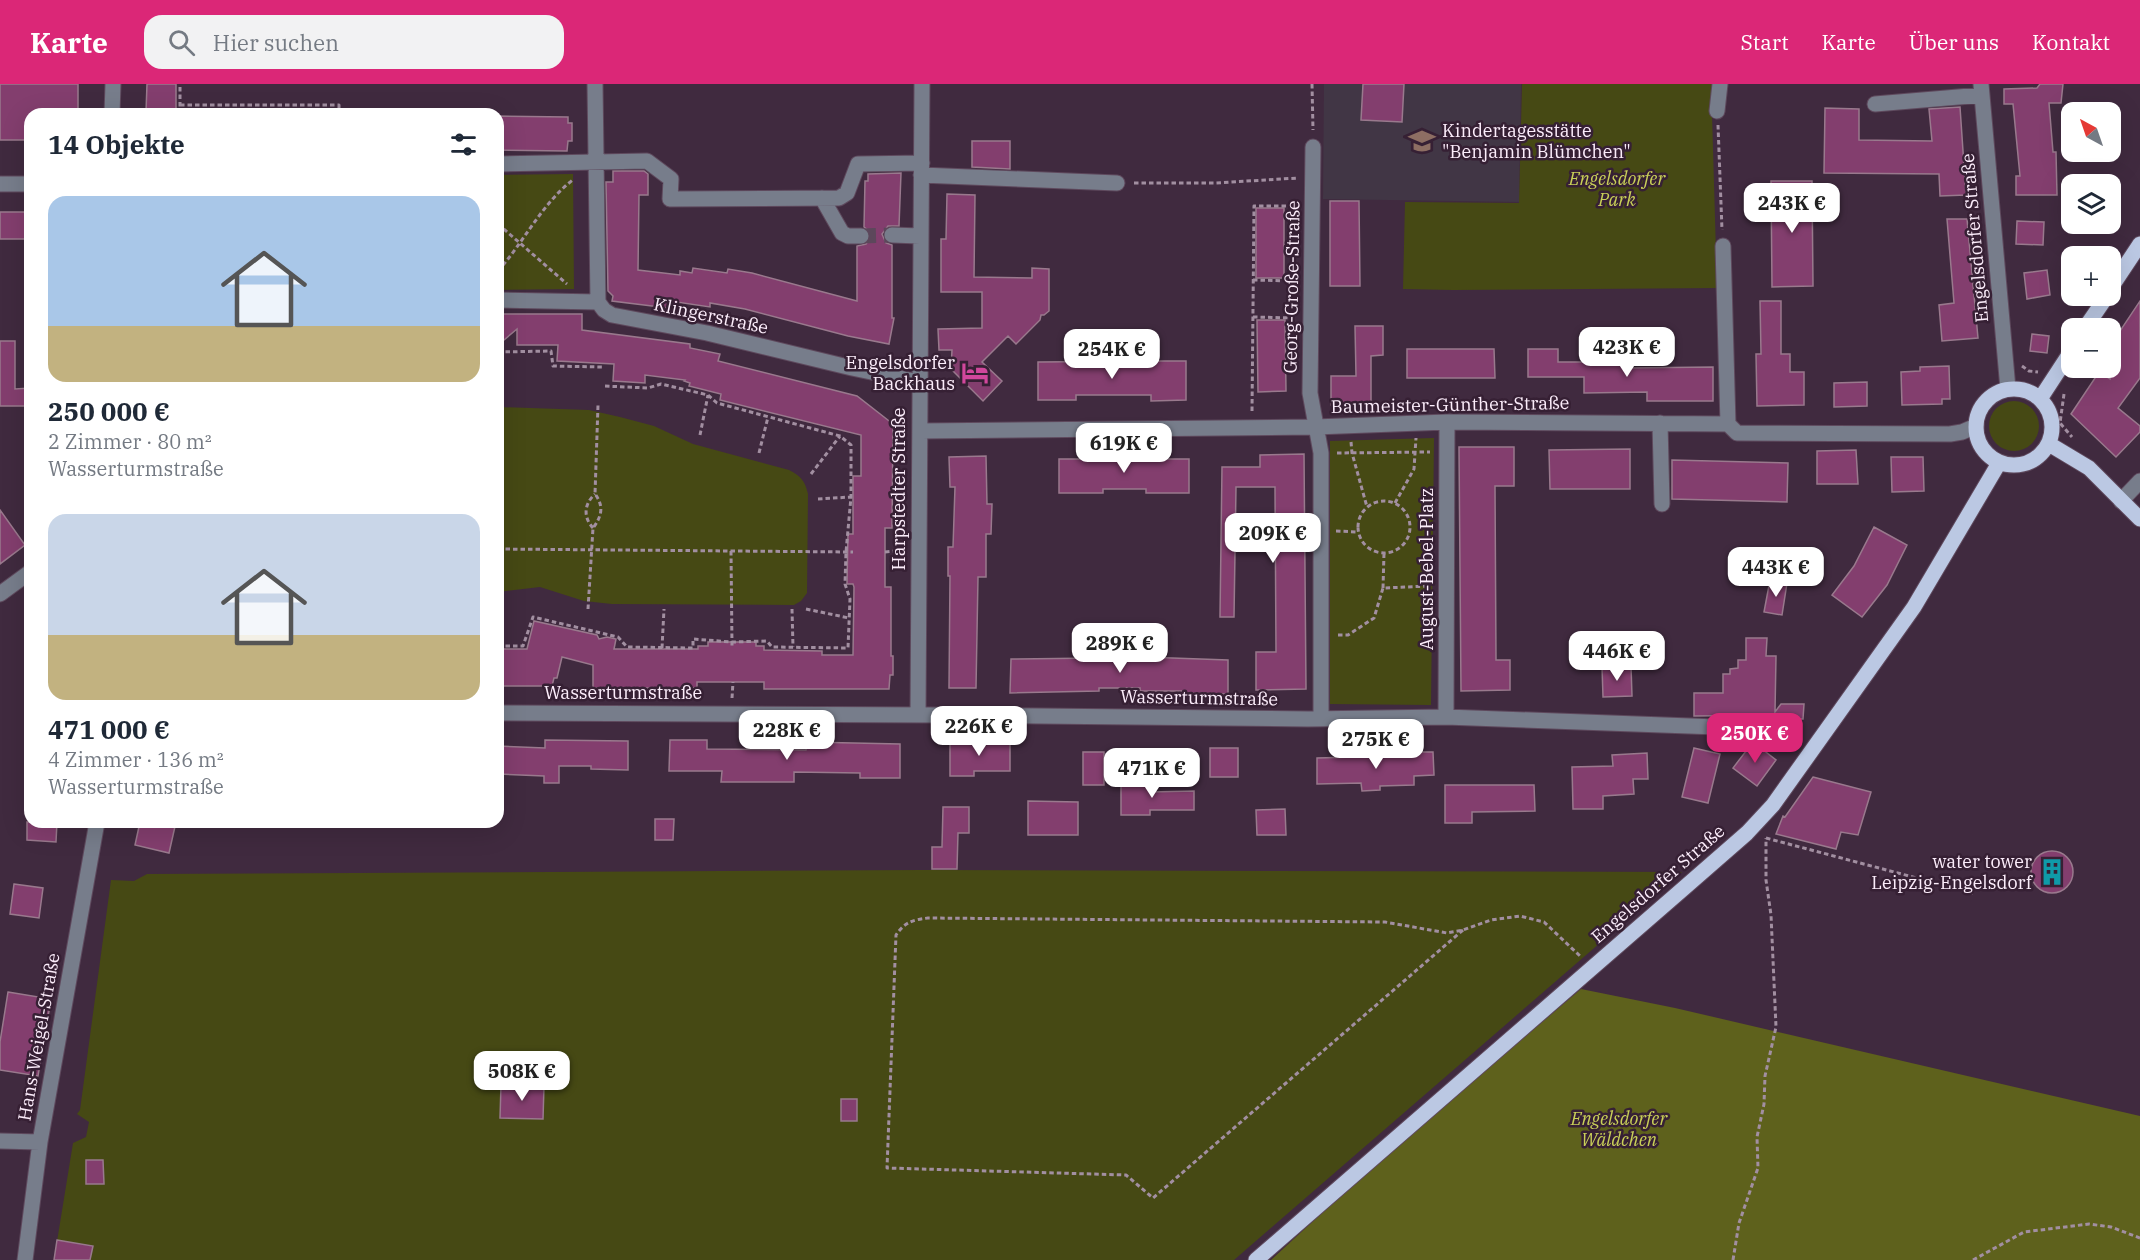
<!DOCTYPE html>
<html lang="de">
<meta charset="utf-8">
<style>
:root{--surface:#fff;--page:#f2f2f3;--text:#1f2937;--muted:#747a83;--accent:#db2777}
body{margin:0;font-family:"IBM Plex Serif",serif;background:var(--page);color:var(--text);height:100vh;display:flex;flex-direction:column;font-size:22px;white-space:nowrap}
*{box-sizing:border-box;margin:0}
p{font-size:20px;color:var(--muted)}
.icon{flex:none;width:33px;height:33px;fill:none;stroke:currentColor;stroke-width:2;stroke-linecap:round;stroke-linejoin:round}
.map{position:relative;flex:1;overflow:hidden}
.details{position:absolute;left:24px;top:24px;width:480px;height:720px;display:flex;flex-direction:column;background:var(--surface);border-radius:18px;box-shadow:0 6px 24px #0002}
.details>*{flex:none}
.needle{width:39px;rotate:320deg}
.fabs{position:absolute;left:2061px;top:18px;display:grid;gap:12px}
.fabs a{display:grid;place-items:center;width:60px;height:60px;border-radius:12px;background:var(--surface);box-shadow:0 6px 24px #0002;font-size:30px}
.price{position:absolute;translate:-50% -51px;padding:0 14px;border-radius:12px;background:#fff;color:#222;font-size:20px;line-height:39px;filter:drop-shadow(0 2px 3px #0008)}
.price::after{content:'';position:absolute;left:50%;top:36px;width:18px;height:14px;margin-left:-9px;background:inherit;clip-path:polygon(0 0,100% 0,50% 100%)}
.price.selected{background:var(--accent);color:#fff}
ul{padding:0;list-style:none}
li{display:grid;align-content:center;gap:12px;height:318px;padding:0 24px}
li span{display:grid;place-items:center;height:186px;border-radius:18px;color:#555}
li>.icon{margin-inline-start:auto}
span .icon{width:108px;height:108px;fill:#fffc;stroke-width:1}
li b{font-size:26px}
h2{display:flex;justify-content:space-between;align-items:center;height:72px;padding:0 24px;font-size:26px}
header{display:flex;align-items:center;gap:36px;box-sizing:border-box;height:84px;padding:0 30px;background:var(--accent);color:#fff}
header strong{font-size:28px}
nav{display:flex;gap:33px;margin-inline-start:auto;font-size:21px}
.search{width:420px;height:54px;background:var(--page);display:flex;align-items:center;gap:15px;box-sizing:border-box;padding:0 21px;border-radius:18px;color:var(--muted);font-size:22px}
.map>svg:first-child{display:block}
.education{fill:#413645}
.green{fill:#464914}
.forest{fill:#5e611c}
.building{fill:#833e6e;stroke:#99798d;stroke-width:1.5}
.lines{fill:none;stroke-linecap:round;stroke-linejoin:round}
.minor-tunnel{stroke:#5c475b;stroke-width:15;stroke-dasharray:15 8;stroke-linecap:butt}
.minor-casing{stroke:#5e495d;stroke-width:17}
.major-casing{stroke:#5e495d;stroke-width:17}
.path{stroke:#a28fa1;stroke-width:3;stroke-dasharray:4.5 3;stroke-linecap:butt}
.minor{stroke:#777d8b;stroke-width:15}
.major{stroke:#bbc8e3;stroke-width:15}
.labels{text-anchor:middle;stroke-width:5;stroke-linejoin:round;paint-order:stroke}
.poi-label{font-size:18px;fill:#fcedfb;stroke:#362034;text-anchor:end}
.park-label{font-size:18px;font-style:italic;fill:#c9d058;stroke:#362034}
.street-label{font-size:18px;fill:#fcedfb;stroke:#362034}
</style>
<header>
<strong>Karte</strong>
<div class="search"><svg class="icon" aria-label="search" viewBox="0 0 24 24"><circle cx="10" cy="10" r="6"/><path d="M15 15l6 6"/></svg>Hier suchen</div>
<nav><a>Start</a><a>Karte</a><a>Über uns</a><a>Kontakt</a></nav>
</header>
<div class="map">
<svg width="2140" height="1176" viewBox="0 0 2140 1176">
<rect width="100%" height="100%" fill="#402a3f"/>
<path class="education" d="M 1324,0 L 1521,0 L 1519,118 L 1323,115 Z"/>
<path class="green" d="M 1522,0 L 1714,0 L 1712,30 L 1717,204 L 1453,206 L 1403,205 L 1405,118 L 1519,119 Z
M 573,90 L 574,205 L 498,206 L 498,91 Z
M1989 342a25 25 0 1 1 50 0a25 25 0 1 1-50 0Z
M 498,323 L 589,326 L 620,333 L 654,342 L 693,360 L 789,386 C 801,392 805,397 808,410 L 807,509 L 801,517 L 794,521 L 612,520 L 584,517 L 540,503 L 498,508 Z
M 1434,354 L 1431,621 L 1330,620 L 1330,357 Z
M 923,786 L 1682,788 L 1234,1176 L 54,1176 L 73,1059 L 86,1053 L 89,1038 L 77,1030 L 80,1026 L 111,796 L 134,797 L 147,790 Z"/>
<path class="forest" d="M 1581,905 L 1675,924 L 2140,1032 L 2140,1176 L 1271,1176 L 1374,1081 Z"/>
<path class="building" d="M 0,0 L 78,0 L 78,30 L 30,30 L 30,56 L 0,56 Z
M 147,0 L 176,0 L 176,28 L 146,28 Z
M 1363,0 L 1404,0 L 1402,38 L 1361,36 Z
M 2040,0 L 2063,0 L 2061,19 L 2049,19 L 2053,68 L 2056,68 L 2057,111 L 2016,111 L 2016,92 L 2020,92 L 2013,20 L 2004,20 L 2004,5 L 2037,4 Z
M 1960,23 L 1966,111 L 1940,112 L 1939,90 L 1824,89 L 1825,24 L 1859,25 L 1859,56 L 1932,57 L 1929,25 Z
M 498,32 L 568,33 L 568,39 L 572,39 L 572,57 L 568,57 L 567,67 L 498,66 Z
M 972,57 L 1010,57 L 1010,85 L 972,83 Z
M 613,87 L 644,87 L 648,90 L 648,111 L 639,111 L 638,186 L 680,191 L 680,187 L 692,189 L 693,184 L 727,189 L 728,185 L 752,189 L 857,217 L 857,162 L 866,160 L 871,153 L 869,147 L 864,143 L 865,97 L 868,97 L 868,90 L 901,89 L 899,142 L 888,142 L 882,150 L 886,159 L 892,161 L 892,234 L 894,234 L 889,260 L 848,252 L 745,225 L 710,219 L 710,223 L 677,218 L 676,225 L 612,217 L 613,212 L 608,207 L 606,98 L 613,98 Z
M 1771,97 L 1812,97 L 1813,202 L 1772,203 Z
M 947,110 L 975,111 L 974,193 L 1032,194 L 1032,184 L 1049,185 L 1049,227 L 1044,231 L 1041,231 L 1040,236 L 1016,260 L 1008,252 L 982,278 L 1002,297 L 983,317 L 951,285 L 952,266 L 939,266 L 938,245 L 982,244 L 982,208 L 941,208 L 941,155 L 946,155 Z
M 1330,117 L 1359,117 L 1360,202 L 1330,202 Z
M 1256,124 L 1284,124 L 1284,194 L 1256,194 Z
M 0,128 L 30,128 L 30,155 L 0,155 Z
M 1947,135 L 1967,135 L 1978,254 L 1942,257 L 1939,221 L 1954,219 Z
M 2017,137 L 2044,138 L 2043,161 L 2016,160 Z
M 2047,186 L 2050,211 L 2027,215 L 2024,189 Z
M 1760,217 L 1781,217 L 1781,270 L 1790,270 L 1790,288 L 1804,288 L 1804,321 L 1757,322 L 1756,270 L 1761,270 Z
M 2140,217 L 2140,294 L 2118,324 L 2140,342 L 2140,348 L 2116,373 L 2071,330 L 2099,288 L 2110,295 L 2110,262 Z
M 498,230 L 582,230 L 582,246 L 690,260 L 690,264 L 720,270 L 718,277 L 857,312 L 893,340 L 892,444 L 885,444 L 885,503 L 891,503 L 891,572 L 893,572 L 893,591 L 890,591 L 889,605 L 764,605 L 764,598 L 697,598 L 697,604 L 593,604 L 593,581 L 562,573 L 557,594 L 554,594 L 552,602 L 498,602 L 498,565 L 527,565 L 534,537 L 597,551 L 599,555 L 607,553 L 616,555 L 614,565 L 698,565 L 698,562 L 708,562 L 708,558 L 756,558 L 756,562 L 764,562 L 764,566 L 822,567 L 822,571 L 853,571 L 854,503 L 853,500 L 847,500 L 848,450 L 853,450 L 853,392 L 861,392 L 861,351 L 720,316 L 721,310 L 689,302 L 690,299 L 684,297 L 685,296 L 645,291 L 645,299 L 613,297 L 614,280 L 557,277 L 558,261 L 517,261 L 517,245 L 498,261 Z
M 1257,236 L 1285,236 L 1286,307 L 1258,308 Z
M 1355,242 L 1383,242 L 1383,271 L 1371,272 L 1371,320 L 1331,321 L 1331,292 L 1356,292 Z
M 2032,250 L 2049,252 L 2047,269 L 2030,267 Z
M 0,257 L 15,257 L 15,305 L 30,304 L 30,322 L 0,322 Z
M 1407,265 L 1494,265 L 1495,294 L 1407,294 Z
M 1528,265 L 1558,265 L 1558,278 L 1626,278 L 1626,284 L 1713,283 L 1713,317 L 1647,317 L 1647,308 L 1584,309 L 1584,293 L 1528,293 Z
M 1164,277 L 1186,277 L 1186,316 L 1151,317 L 1151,311 L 1076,311 L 1076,316 L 1038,316 L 1038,278 Z
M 1949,282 L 1950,315 L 1942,315 L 1942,320 L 1902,321 L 1901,288 L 1920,287 L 1920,283 Z
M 1867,298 L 1867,322 L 1834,323 L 1834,299 Z
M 1459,363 L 1514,363 L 1514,402 L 1495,402 L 1496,576 L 1510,576 L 1510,606 L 1461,607 Z
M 1630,365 L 1630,405 L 1550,405 L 1549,366 Z
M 1856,366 L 1858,400 L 1817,400 L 1817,367 Z
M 1102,370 L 1147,370 L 1147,375 L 1189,375 L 1189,409 L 1146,409 L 1146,405 L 1103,405 L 1103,409 L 1059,409 L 1059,375 L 1102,375 Z
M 1304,370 L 1306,605 L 1256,606 L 1256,568 L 1276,568 L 1275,403 L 1236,403 L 1234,533 L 1220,533 L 1222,383 L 1260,383 L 1260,371 Z
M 986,372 L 987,420 L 992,420 L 991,450 L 986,450 L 986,493 L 978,493 L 976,604 L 949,604 L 950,492 L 948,492 L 948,463 L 953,463 L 955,403 L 950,403 L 949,373 Z
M 1891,373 L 1923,373 L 1924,407 L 1892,408 Z
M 1672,376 L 1788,379 L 1787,418 L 1672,415 Z
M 0,426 L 25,461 L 0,480 Z
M 1874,443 L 1907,461 L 1887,501 L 1862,533 L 1832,511 L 1854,482 Z
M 1770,496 L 1787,499 L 1782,531 L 1764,528 Z
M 1746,554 L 1767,554 L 1766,572 L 1776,572 L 1775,628 L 1781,620 L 1804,620 L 1803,635 L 1790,635 L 1783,631 L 1694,632 L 1694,609 L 1723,609 L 1723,590 L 1730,590 L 1730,585 L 1738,584 L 1738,576 L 1746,576 Z
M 1097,569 L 1143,570 L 1144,573 L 1228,576 L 1228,610 L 1182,609 L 1182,607 L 1140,607 L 1140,604 L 1099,604 L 1099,607 L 1010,609 L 1011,575 L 1097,574 Z
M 1631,582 L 1632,612 L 1603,613 L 1602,583 Z
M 545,656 L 628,657 L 628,686 L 591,685 L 591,682 L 559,682 L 559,699 L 544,699 L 544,692 L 498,690 L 498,662 L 545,664 Z
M 670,656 L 707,656 L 707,665 L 806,666 L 807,658 L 900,660 L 900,694 L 860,694 L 860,689 L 794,688 L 794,698 L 721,698 L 722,687 L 669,687 Z
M 950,657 L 1010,658 L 1010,687 L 974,687 L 974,692 L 950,692 Z
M 1753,658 L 1776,676 L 1757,702 L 1733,684 Z
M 1210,664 L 1238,664 L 1238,693 L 1210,693 Z
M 1694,664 L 1720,670 L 1708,719 L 1682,713 Z
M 1083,668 L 1104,668 L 1104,701 L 1083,701 Z
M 1395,668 L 1433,668 L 1434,691 L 1414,692 L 1414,701 L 1380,702 L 1380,706 L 1362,707 L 1361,699 L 1317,700 L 1317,674 L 1395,672 Z
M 1647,669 L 1648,695 L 1633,695 L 1634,710 L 1603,712 L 1603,725 L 1573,725 L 1572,683 L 1613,682 L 1612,671 Z
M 1813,693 L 1871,708 L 1858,751 L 1841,748 L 1836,765 L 1776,750 L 1783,732 L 1785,733 Z
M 1121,695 L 1150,695 L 1150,708 L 1194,707 L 1194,726 L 1150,726 L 1150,731 L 1121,731 Z
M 1445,701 L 1534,701 L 1535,727 L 1472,728 L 1472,739 L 1445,739 Z
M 1028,717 L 1078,718 L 1078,751 L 1028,751 Z
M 943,723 L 969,723 L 969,749 L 958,749 L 957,785 L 932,785 L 932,763 L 942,763 Z
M 1285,725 L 1286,751 L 1257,751 L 1256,726 Z
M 655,735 L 674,735 L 673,756 L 655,756 Z
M 27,738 L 57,738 L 56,758 L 27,756 Z
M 140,738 L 176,738 L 169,769 L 135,761 Z
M2031 788a21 21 0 1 1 42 0a21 21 0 1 1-42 0Z
M 14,800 L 43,804 L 39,834 L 10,830 Z
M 8,908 L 51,915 L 38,992 L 0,986 L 0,958 Z
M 501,1001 L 544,1002 L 543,1035 L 500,1034 Z
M 841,1015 L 857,1015 L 857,1037 L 841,1037 Z
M 86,1076 L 103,1076 L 104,1100 L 86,1100 Z
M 57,1156 L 93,1162 L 90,1176 L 54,1176 Z"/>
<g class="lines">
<path class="minor-tunnel" d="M 861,152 L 892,151"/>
<defs>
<path id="minor" d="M 595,0 L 598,218
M 1981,0 L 2008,305
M 1875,20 L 1982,11
M 1717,27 L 1720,0
M 112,30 L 113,0
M 1313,63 L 1310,309 L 1321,369 L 1321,634
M 498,80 L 647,77 L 671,95 L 670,115 L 839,114 L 847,109 L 858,80 L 922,79
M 921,91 L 1117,99
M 0,100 L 30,100
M 822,114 L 842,149 L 848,152 L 861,152
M 892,151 L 920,152
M 1723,162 L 1728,340
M 498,216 L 598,218 L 604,226 L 612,231 L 707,249 L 852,284 L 919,298
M 1660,339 L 1662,420
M 920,347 L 1315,343 L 1447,338 L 1728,340 L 1737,349 L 1950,350 L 1962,348 L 1976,342
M 2121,417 L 2140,397
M 0,510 L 30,488
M 498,629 L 935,631 L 1308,635 L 1446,633 L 1717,643 L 1783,641
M 918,631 L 922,0
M 1446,633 L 1447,338
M 0,1057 L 40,1058
M 25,1176 L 40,1058 L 97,738"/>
<path id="major" d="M 2110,205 L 2140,160
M 2085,244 L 2107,212
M1976 343a38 38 0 1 1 76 0a38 38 0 1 1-76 0Z
M 2040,315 L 2072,266
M 2049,360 L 2089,384 L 2140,435
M 1256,1176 L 1684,804 L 1747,749 L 1773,721 L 1914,523 L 1999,379"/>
</defs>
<use href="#minor" class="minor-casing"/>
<use href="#major" class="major-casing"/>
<path class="path" d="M 1312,0 L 1313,46
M 180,21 L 339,21 L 339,30
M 180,30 L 180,0
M 1718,41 L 1722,146
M 1134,99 L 1215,99 L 1298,94
M 498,140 L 567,200
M 498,187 C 524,158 542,119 574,95
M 1253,196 L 1296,197
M 1253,233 L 1296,234
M 498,268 L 551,267 L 553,282 L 603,283
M 2022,282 L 2029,287 L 2038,288
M 2064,310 L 2060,339 L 2072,353
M 1252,327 L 1254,122 L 1297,122
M 700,351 L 708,311
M 1351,358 L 1352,369 L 1367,423
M 759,369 L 768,333
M 1337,369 L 1430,368
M 811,390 L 840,352
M 818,415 L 851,413
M1358 443a26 26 0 1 1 52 0a26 26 0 1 1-52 0Z
M 1395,419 L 1414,385 L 1416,354
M 593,444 C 583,433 584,420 595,410
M 1336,447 L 1358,448
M 498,465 L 853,468
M 731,467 L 732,562
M 885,468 L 904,466
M 1383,504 L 1384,469
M 588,525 L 593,444 C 602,432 604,422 595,410 L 598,321
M 792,525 L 793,563
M 806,525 L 849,534
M 1338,551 L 1348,551 L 1374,534 L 1383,504 L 1430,502
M 498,562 L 523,562 L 533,533 L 618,553 L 627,563 L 693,564 L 693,555 L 732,558 L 767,557 L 772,563 L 848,564 L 850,515 L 845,500 L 846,468 L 851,413 L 851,361 L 840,352 L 717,319 L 708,311 L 661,300 L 648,304 L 603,302
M 662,564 L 664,525
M 732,614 L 733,598
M 1766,754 L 1973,809
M 1463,846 L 1153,1114 L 1126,1091 L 887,1084 L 896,851 C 905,838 912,836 928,834 L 1385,838 L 1447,849 L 1463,846 L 1491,836 L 1520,832 L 1544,838 L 1580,872
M 1733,1176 L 1739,1139 L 1758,1084 L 1757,1053 L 1764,1020 L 1765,992 L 1776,943 L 1771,831 L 1766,796 L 1766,754
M 1973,1176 L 2024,1148 L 2089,1140 L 2111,1143 L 2140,1154"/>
<use href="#minor" class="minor"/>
<use href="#major" class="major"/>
</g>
<defs>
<symbol id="school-bare" viewBox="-9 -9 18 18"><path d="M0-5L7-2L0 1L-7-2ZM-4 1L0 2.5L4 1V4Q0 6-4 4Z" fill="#8d6e63" stroke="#362034" stroke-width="2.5" paint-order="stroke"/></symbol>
<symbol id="hotel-bare" viewBox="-9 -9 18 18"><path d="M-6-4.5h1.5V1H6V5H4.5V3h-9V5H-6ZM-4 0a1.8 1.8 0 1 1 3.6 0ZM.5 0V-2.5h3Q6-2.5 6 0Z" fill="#d1479c" stroke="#362034" stroke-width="2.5" paint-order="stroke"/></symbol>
<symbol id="building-bare" viewBox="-9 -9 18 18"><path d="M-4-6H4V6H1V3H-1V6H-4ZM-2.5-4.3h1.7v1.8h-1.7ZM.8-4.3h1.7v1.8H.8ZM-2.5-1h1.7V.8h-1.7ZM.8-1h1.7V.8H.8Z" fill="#0f9aa8" stroke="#362034" stroke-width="2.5" paint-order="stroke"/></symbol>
</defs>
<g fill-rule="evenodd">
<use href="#school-bare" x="1403" y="38" width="38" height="38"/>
<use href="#hotel-bare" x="956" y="270" width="38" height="38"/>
<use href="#building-bare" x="2033" y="769" width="38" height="38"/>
</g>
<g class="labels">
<g class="poi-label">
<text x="1442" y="53" text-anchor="start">Kindertagesstätte<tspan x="1442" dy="21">"Benjamin Blümchen"</tspan></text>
<text x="955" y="285">Engelsdorfer<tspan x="955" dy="21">Backhaus</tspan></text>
<text x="2032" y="784">water tower<tspan x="2032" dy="21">Leipzig-Engelsdorf</tspan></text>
</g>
<g class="park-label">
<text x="1617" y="101">Engelsdorfer<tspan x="1617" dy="21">Park</tspan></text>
<text x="1619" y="1041">Engelsdorfer<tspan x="1619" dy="21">Wäldchen</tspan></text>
</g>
<g class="street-label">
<text transform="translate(1975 154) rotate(-95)" y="6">Engelsdorfer Straße</text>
<text transform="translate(1292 203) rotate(-89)" y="6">Georg-Große-Straße</text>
<text transform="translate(711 232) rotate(12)" y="6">Klingerstraße</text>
<text transform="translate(1450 321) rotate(-1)" y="6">Baumeister-Günther-Straße</text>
<text transform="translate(899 405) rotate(-90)" y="6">Harpstedter Straße</text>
<text transform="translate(1427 485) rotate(-90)" y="6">August-Bebel-Platz</text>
<text x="623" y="615">Wasserturmstraße</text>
<text transform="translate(1199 614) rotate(1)" y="6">Wasserturmstraße</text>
<text transform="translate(1658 800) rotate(-41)" y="6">Engelsdorfer Straße</text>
<text transform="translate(39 953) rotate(-80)" y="6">Hans-Weigel-Straße</text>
</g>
</g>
</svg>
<div class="fabs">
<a><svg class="needle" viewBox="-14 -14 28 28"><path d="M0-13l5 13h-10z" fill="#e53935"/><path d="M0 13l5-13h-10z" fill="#747a83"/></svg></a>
<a><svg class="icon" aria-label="layers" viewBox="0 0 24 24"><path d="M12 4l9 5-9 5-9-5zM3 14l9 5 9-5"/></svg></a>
<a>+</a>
<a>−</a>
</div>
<b class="price" style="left:1792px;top:150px">243K €</b>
<b class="price" style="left:1627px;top:294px">423K €</b>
<b class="price" style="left:1112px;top:296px">254K €</b>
<b class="price" style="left:1124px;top:390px">619K €</b>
<b class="price" style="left:1273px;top:480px">209K €</b>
<b class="price" style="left:1776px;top:514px">443K €</b>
<b class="price" style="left:1120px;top:590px">289K €</b>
<b class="price" style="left:1617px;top:598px">446K €</b>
<b class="price" style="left:979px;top:673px">226K €</b>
<b class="price" style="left:787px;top:677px">228K €</b>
<b class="price selected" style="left:1755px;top:680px">250K €</b>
<b class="price" style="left:1376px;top:686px">275K €</b>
<b class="price" style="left:1152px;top:715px">471K €</b>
<b class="price" style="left:522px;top:1018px">508K €</b>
<section class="details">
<h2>14 Objekte<svg class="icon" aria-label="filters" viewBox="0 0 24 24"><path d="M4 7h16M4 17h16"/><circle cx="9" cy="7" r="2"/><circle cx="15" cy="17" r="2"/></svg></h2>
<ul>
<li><span style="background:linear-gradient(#a9c7e8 70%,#c2b280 0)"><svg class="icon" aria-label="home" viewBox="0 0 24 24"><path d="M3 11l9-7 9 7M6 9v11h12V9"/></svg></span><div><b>250 000 €</b><p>2 Zimmer · 80 m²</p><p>Wasserturmstraße</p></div></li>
<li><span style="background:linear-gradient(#c9d6e8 65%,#c2b280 0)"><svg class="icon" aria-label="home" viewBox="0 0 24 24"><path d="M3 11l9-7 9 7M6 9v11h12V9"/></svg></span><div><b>471 000 €</b><p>4 Zimmer · 136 m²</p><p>Wasserturmstraße</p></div></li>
</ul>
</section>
</div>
